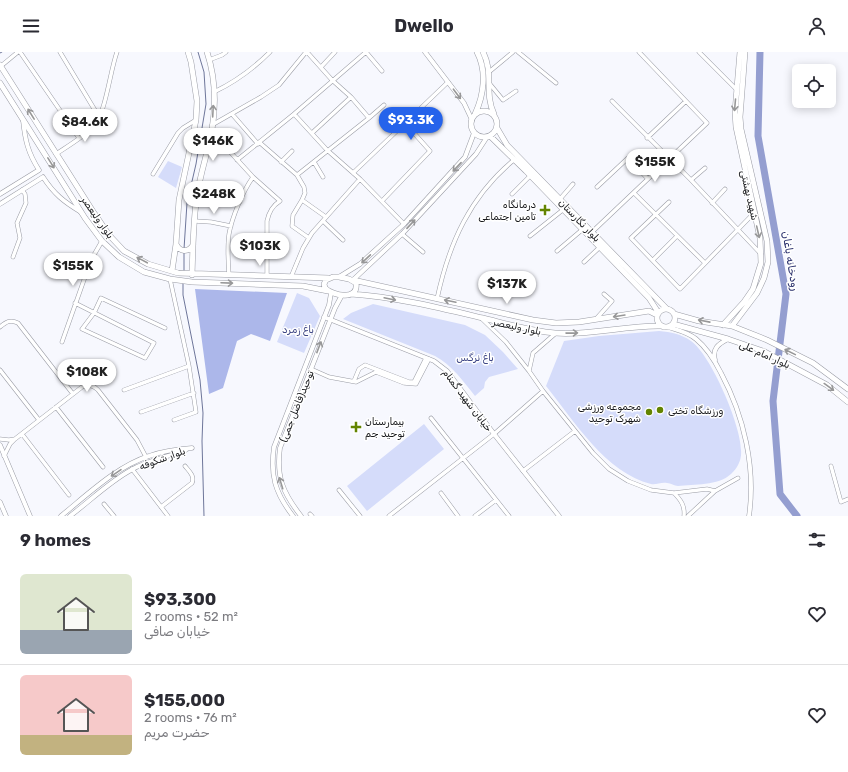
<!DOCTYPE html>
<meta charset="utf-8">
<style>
:root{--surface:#fff;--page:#f2f2f3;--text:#2b2b33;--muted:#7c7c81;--line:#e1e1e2;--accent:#2563eb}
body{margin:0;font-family:Rubik,"Noto Naskh Arabic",sans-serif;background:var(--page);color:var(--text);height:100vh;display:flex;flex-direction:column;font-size:15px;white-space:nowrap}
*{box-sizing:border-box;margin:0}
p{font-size:13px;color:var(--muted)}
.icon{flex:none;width:22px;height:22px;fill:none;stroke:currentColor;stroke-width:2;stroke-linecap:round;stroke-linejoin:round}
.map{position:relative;height:464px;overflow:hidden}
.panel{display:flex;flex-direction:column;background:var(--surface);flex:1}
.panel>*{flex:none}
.controls{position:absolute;left:792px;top:12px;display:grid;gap:8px}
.controls a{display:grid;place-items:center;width:44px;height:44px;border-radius:6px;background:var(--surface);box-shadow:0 2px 10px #0003;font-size:20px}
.price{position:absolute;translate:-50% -34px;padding:0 9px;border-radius:14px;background:#fff;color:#222;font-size:13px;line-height:26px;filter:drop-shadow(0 1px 2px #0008)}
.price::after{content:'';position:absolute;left:50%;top:24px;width:12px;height:9px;margin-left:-6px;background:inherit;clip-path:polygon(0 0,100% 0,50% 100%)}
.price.on{background:var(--accent);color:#fff}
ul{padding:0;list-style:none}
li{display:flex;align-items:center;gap:12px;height:100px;padding:0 20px}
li+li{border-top:1px solid var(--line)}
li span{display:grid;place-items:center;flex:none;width:112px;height:80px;border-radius:6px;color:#555}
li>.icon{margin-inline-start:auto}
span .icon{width:48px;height:48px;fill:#fffc;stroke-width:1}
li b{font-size:17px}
h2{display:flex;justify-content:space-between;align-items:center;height:48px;padding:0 20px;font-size:17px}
header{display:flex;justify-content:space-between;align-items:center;height:52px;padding:0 20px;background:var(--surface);font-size:18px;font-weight:700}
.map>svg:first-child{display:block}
.green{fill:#d5dcfa}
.forest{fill:#acb7ea}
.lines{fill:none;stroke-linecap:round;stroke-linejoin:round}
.stream{stroke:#6e769a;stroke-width:1}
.river{stroke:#949ed0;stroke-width:7}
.minor-casing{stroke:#9a9ca5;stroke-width:4.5}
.tertiary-casing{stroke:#9a9ca5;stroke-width:5}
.secondary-casing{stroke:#9a9ca5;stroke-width:6}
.minor{stroke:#fff;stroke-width:3.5}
.tertiary{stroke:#fff;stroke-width:4}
.secondary{stroke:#fff;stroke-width:5}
.oneway{stroke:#979798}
.poi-dot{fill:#638400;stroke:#fff;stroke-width:1.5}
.labels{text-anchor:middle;stroke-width:3;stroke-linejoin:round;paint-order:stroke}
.street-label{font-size:10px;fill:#17181b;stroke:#fff}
.poi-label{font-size:10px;fill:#17181b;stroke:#fff;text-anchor:end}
.park-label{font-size:10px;fill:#3e4685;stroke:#fff}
.water-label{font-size:11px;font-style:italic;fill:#2a306c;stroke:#fff}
</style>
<header><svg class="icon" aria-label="menu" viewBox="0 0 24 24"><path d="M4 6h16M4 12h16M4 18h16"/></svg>Dwello<svg class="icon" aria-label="person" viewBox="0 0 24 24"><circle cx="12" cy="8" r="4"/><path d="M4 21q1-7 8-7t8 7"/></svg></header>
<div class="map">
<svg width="848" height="464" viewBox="0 0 848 464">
<rect width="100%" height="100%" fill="#f7f8fe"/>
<path class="green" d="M 168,109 L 182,115 L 176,136 L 158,125 Z
M 297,241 L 309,246 L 320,264 L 304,301 L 277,290 Z
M 373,252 L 465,273 L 485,283 L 503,300 L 518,317 L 489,325 L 485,330 L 484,336 L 475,344 C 463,329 452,313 435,304 L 343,267 L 351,261 Z
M 659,279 C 671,280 681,282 691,289 C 711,303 741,373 741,398 C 742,407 738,416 731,422 C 718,434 694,432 678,434 C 674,434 671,431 667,431 C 661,430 656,433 651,432 C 606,421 574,369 546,334 L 564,289 L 599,284 Z
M 424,372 L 444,397 L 367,459 L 347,434 Z"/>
<path class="forest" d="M 195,237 L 287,241 L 270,289 L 251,282 L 237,289 L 223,336 L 209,342 Z"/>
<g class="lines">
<path class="stream" d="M 0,1 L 2,0
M 184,197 L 187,151 L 196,112 L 206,52 L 204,20 L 198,0
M 184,219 L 184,200
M 183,230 L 183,243 L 200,328 L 203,361 L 202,389 L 204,464"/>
<path class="river" d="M 760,0 L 758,84 L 786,242 L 773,349 L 780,442 L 797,464"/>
<defs>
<path id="minor" d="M 20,0 L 79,86
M 60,0 L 99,65
M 366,0 L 382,19
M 518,0 L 556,31
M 699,0 L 737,38
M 209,8 L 222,3 L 226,0
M 1,14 L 18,0
M 321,15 L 335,0
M 489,20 L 513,0
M 489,31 L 503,48 L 516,39
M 214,40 C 235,30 254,16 270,0
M 612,49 L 691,128 L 761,202
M 232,62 L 258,92
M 294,62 L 327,98 L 360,127 L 404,172
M 369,66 L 384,53
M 212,73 L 261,45 L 279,33 L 306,0
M 211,79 L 253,125 L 280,149 C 272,154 269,160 267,169 L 267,224
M 312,81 L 351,45
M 647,86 L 686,49
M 259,90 L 297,123 L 304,135 L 305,141 L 302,148 L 326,165
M 56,102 C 68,94 85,84 94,74 C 106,60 110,19 117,0
M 237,108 L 294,62 L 366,0
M 281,110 L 292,99
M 314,110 L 323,125
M 353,121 L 448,30
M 153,122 L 178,81 L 183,76 L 196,68
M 297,123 L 369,66 L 351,45 L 332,28 L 307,0
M 691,128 L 705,116
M 597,135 L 628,106 L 648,127
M 634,141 L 705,211
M 512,142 L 531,123
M 197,144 L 240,150
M 560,147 L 573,132
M 302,148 L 293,163 L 292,174 L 309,186
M 382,149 L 430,99 L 405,71
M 669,150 L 631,186 L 680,237 L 754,161
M 712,151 L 725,137
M 195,169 L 211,170 L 231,174
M 323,169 L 343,188
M 592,180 L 707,71 L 639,0
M 402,182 L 423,200
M 530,184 L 564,157
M 557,199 L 583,177
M 13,205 L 20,186 L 17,171 L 26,151 L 25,142 L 22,138
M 653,208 L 677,184
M 584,210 L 600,195
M 229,223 C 228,209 227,196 229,182 C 232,165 243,139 253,125
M 291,225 L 303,196 L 312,181 L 360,127
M 170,227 L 189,314 L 196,360 L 174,368
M 437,247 C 449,191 470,144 515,107
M 75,251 L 154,291 L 145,306 L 82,277 L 94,261 L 101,246 L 165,276
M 481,266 L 506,290 L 529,319 L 543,339 L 593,401 L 609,417 L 628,429 L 651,438 L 674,441 L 707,437 L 715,439
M 596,267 L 612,249 L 604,242
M 0,275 C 6,270 10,267 18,271 L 73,342
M 62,290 L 91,208 L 102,189
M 311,317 L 329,325 L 356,330 L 376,320 L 404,331 L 416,332 L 429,307
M 0,318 L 39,368
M 529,319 L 533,301 L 556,281
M 354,329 L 359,317 L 365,313 L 409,330 L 414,330 L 426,306
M 124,338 L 189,314
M 56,355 L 103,415
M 141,360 L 194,341
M 431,366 L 509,464
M 22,382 L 69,443
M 0,387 L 9,388 L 15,387
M 4,404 L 10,392 L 15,387 L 82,335 C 88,332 93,333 98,338 L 137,388 L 146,405
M 831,414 L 841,450 L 848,447
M 132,417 L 168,464
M 523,419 L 575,379
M 339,438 L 360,464
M 441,441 L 458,464
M 674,441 C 681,448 685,454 684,464
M 104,452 L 114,464
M 161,455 L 192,431 C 195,424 189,419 185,414
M 310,462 L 312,464
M 389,464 L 494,382 L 543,339
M 475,464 L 496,448
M 688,464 L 715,439 L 738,426"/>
<path id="tertiary" d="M 425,0 L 464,51 L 472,68
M 0,142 L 39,118 C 28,101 25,88 23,68
M 0,152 L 43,125 C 54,142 64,150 81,160
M 339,225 L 360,212 L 404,172 L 465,105 L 474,81
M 353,228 L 402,182 L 476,102 L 487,85
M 324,265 L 434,309 L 447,319 L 494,382 L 559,464
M 668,275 C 677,278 688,280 696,287 C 707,296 715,309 721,321 C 744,364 756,416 749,464
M 715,308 C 712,297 718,292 728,287
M 0,393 L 30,464
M 0,450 L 6,464
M 61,464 C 87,443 117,414 149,404 C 163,399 177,397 192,396
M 70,464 C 90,449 109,430 131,418 C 148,408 168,405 186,398
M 293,464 C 275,441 270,423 274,395 L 329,253 L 331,241
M 301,464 C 283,441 276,425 280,396 L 335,256 L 342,243"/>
<path id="secondary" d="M 483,0 C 494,21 484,41 494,62
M 0,13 L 94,161 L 109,183 L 124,199 L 148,212 L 178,221 L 329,226
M 0,31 L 85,166 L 102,189 L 119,205 L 144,220 L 170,227 L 192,230 L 303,234 L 328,239
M471 72a13 13 0 1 1 26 0a13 13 0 1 1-26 0Z
M 475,62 C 484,43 487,19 477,0
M 497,76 L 507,93 L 667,257
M 490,84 L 526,119 L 649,246 L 658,260
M 176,192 C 180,200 188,201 193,193
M 172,219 L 176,192 L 179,148 L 196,68 L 197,49 L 191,10 L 188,0
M 192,223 C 193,197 193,169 197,144 C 200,122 208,100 212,78 C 216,53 215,24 207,0
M 339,225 L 349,227 L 356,231 C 359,249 333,244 325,236 L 324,232 L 326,228 L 333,225 Z
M 353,228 L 533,268 L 556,271 L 579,270 L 649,259 L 657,263
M 351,242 C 395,245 440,256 483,266 C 507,272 530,279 555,281 C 590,284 626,273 661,274
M657 266a9 9 0 1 1 18 0a9 9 0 1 1-18 0Z
M 674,262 L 699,269 L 732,274 L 767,288 L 813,311 L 848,337
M 673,272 L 728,287 L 763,299 L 827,333 L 848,350
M 723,273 L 744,250 L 753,237 L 761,211 L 760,186 L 736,75 L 735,60 L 740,0
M 732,274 L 757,241 L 764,226 L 768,210 L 767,189 L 741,77 L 740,65 L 745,0"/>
</defs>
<use href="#minor" class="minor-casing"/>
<use href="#tertiary" class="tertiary-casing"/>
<use href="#secondary" class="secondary-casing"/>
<use href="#minor" class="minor"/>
<use href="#tertiary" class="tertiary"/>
<use href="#secondary" class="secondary"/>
</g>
<defs><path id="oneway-shaft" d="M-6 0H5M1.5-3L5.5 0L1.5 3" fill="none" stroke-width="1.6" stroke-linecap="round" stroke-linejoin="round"/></defs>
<g class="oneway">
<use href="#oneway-shaft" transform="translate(457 42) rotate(53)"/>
<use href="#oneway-shaft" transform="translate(735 53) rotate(95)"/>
<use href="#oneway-shaft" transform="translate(213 59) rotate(-87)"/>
<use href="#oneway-shaft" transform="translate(31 62) rotate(-122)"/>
<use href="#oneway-shaft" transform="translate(51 111) rotate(58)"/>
<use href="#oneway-shaft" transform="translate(457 115) rotate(133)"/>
<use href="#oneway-shaft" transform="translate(411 172) rotate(-47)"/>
<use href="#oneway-shaft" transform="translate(758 180) rotate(77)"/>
<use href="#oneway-shaft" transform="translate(366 207) rotate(137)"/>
<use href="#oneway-shaft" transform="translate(142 208) rotate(-152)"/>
<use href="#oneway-shaft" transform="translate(227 231) rotate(2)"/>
<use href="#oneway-shaft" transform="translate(390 247) rotate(12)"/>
<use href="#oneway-shaft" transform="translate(450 249) rotate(-168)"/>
<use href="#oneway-shaft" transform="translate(619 264) rotate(171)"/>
<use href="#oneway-shaft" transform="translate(704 269) rotate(-169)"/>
<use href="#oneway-shaft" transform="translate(572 281) rotate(-1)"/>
<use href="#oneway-shaft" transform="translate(319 295) rotate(-69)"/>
<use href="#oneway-shaft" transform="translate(790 300) rotate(-154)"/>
<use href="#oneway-shaft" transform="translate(829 335) rotate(36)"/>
<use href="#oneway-shaft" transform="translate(116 421) rotate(146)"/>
<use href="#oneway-shaft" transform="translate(281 431) rotate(-107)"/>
</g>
<g class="poi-dot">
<path d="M543 152h4v4h4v4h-4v4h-4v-4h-4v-4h4z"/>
<circle cx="660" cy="358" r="4"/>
<circle cx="649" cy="360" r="4"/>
<path d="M354 369h4v4h4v4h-4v4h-4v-4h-4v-4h4z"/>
</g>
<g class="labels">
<g class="street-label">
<text transform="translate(750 143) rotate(77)" y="4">شهید بهشتی</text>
<text transform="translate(98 165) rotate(55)" y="4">بلوار ولیعصر</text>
<text transform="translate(580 168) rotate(46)" y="4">بلوار نگارستان</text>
<text transform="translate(517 274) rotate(12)" y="4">بلوار ولیعصر</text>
<text transform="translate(765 302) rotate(24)" y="4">بلوار امام علی</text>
<text transform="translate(468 348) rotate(53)" y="4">خیابان شهید گمنام</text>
<text transform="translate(296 354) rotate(-68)" y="4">توحید(فاضل جمی)</text>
<text transform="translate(162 406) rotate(-20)" y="4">بلوار شکوفه</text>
</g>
<g class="poi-label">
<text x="536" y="156">درمانگاه<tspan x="536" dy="12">تامین اجتماعی</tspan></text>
<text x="641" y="358">مجموعه ورزشی<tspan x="641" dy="12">شهرک توحید</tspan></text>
<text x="668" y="362" text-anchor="start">ورزشگاه تختی</text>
<text x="365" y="373" text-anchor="start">بیمارستان<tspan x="365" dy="12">توحید جم</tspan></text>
</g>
<g class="park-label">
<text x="298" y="281">باغ زمرد</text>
<text x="475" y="309">باغ نرگس</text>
</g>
<g class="water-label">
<text transform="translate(791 209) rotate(81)" y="4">رودخانه باغان</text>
</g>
</g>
</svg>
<div class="controls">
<a><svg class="icon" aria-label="locate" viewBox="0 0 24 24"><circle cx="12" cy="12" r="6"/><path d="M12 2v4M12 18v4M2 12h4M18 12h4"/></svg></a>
</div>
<b class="price on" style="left:411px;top:89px">$93.3K</b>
<b class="price" style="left:85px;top:91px">$84.6K</b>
<b class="price" style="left:213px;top:110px">$146K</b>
<b class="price" style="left:655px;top:131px">$155K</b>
<b class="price" style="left:214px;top:163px">$248K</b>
<b class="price" style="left:260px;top:215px">$103K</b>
<b class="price" style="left:73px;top:235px">$155K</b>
<b class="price" style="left:507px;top:253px">$137K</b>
<b class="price" style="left:87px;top:341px">$108K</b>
</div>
<section class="panel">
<h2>9 homes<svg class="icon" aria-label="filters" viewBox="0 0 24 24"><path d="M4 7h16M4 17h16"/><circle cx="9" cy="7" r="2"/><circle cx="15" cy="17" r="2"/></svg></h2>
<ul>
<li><span style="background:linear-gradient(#dfe7d0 70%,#9aa5b1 0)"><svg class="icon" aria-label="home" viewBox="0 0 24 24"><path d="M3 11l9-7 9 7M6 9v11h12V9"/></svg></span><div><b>$93,300</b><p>2 rooms · 52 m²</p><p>خیابان صافی</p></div><svg class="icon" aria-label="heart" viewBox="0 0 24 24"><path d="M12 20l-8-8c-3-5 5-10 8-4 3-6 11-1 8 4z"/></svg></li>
<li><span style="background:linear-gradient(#f6c9c9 75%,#c2b280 0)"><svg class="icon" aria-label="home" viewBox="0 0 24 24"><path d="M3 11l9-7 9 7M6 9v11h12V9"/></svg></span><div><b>$155,000</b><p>2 rooms · 76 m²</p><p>حضرت مریم</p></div><svg class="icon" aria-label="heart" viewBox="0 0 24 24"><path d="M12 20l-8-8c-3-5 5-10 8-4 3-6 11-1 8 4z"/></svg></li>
</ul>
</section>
